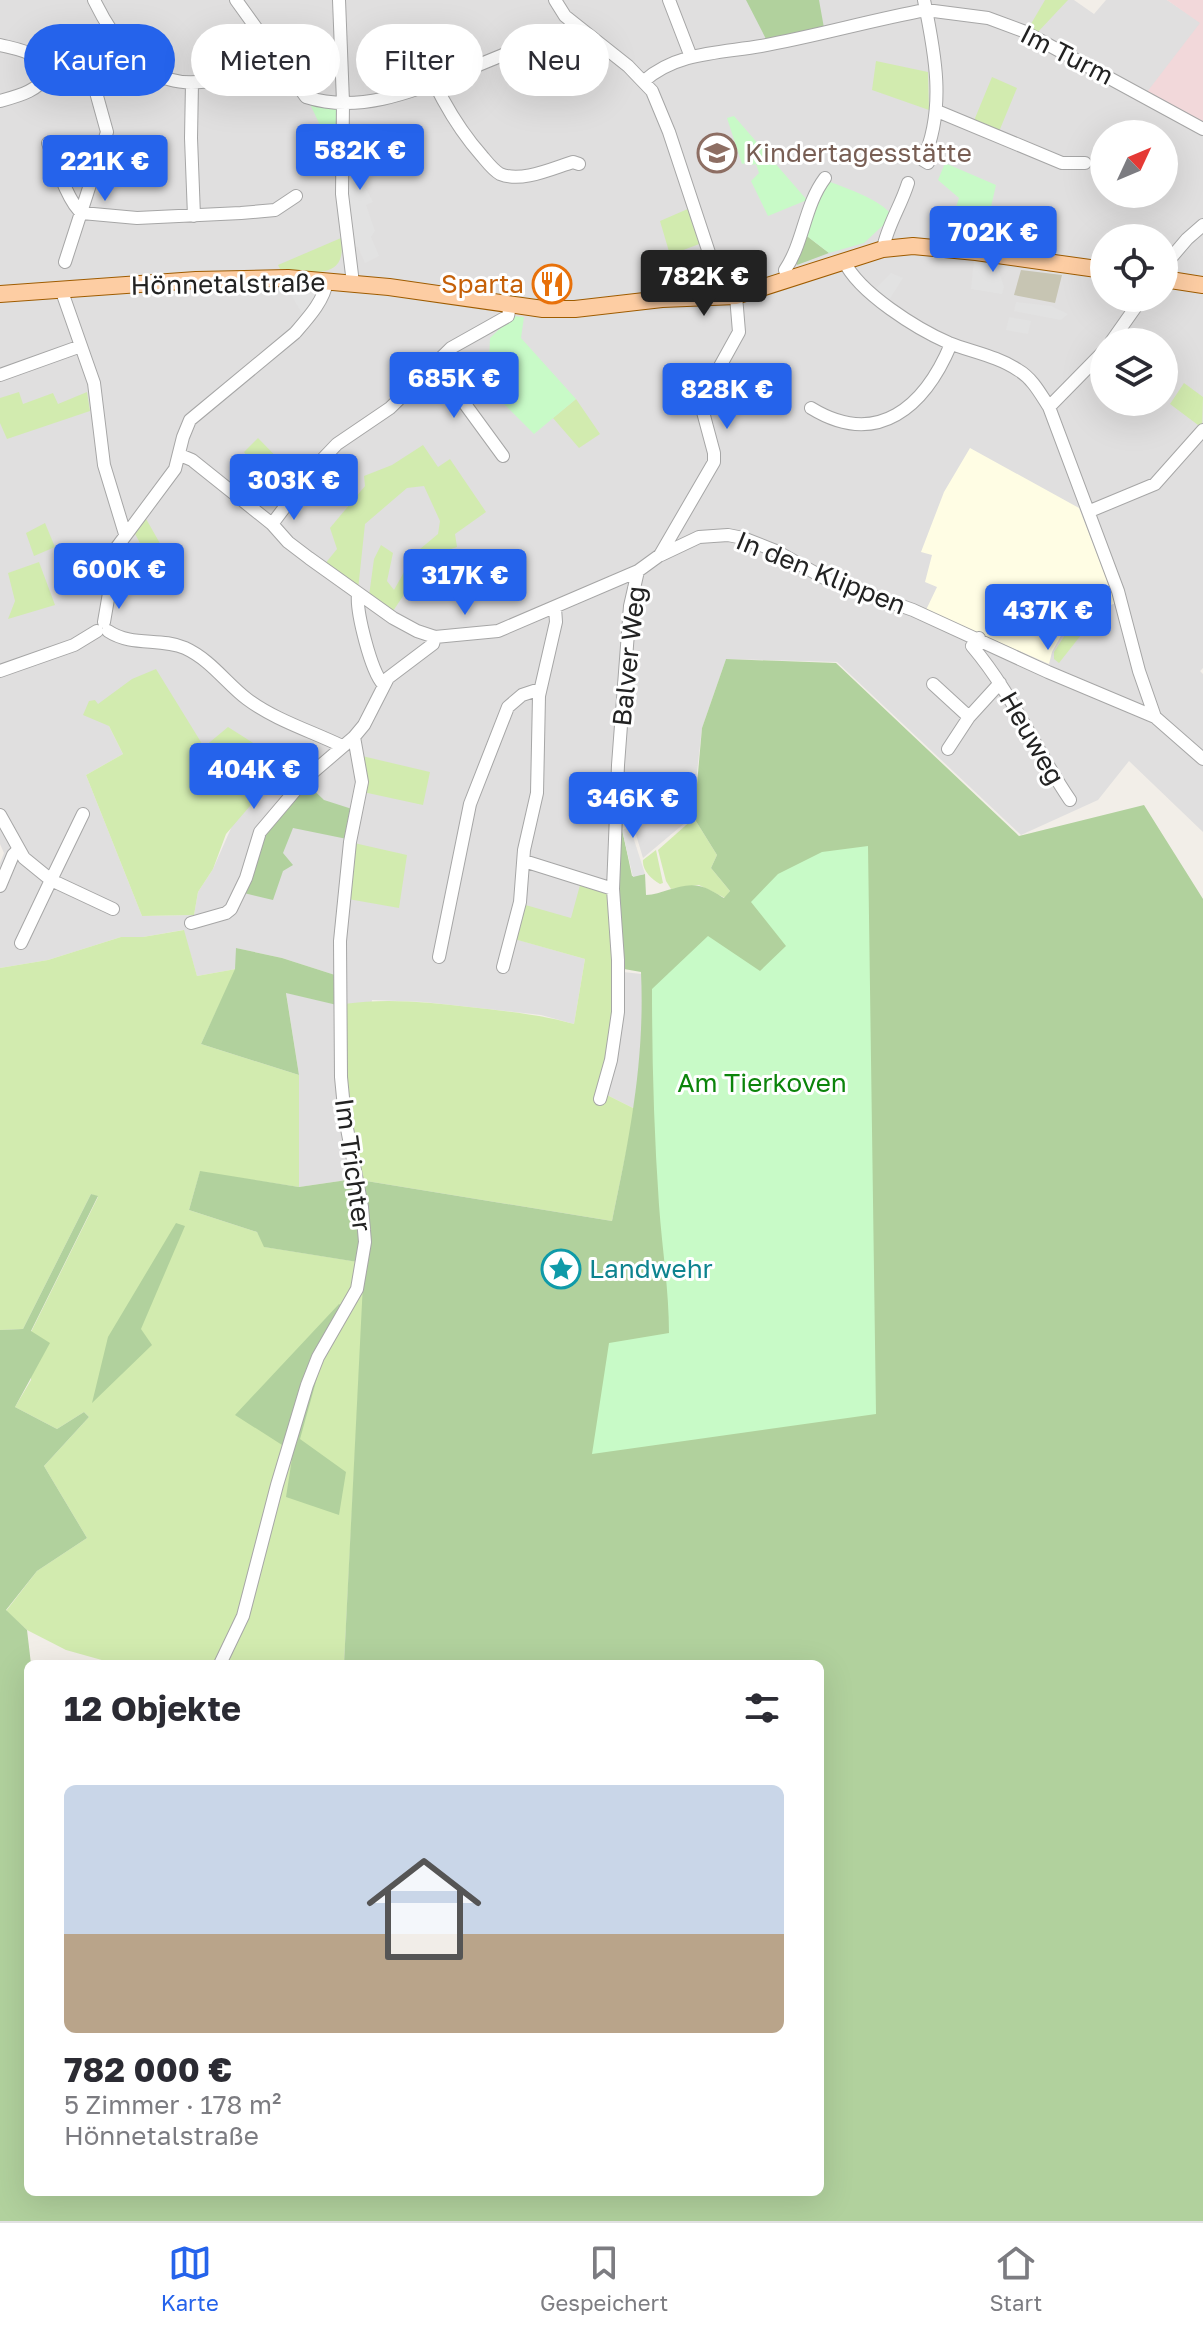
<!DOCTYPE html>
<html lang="de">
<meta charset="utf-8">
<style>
:root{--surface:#fff;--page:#f7f7f7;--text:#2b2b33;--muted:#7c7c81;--line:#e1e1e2;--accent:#2563eb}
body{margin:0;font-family:"Golos Text",sans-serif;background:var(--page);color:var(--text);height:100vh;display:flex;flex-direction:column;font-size:30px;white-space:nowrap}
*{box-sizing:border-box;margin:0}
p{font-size:26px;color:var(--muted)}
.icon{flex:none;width:44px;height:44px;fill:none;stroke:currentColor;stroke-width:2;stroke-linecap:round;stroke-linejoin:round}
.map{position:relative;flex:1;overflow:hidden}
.side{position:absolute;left:24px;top:1660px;width:800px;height:536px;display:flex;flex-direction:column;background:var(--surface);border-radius:12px;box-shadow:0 8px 32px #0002}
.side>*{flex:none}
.top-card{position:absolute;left:24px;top:24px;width:800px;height:72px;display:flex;gap:16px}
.needle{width:52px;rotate:46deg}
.controls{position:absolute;left:1090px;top:120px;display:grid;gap:16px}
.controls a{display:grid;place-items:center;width:88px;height:88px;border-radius:50%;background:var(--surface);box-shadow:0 8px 32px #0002;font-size:40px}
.price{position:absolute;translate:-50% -68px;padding:0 18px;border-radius:8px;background:var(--accent);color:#fff;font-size:26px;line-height:52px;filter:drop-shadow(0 2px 4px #0008)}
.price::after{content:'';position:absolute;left:50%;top:48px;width:24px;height:18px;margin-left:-12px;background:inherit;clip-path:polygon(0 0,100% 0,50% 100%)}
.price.on{background:#222;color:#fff}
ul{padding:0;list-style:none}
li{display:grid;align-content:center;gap:16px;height:424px;padding:0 40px}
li+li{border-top:2px solid var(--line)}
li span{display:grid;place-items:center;height:248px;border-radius:12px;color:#555}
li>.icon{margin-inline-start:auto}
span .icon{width:144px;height:144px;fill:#fffc;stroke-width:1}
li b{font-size:34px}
h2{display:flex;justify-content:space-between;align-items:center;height:96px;padding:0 40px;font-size:34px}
.tag{padding:0 28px;border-radius:36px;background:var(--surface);box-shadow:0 8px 32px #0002;font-size:28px;line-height:72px}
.tag.on{background:var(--accent);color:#fff}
.tab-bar{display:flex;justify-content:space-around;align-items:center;height:112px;border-top:2px solid var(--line);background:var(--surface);font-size:22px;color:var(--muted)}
.tab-bar a{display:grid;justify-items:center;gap:4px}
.tab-bar .on{color:var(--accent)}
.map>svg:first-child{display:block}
.residential{fill:#e0dfdf;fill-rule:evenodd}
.commercial{fill:#f2d8da}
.education{fill:#fffde4}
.construction{fill:#c7c5b3}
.grass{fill:#d2ebaf}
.forest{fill:#b1d19d}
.park{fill:#c8fac7}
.parking{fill:#e2e2e2}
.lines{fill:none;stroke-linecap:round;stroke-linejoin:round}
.minor-casing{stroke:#a6a6a6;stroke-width:14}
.major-casing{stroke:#9f5c00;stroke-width:18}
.minor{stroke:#fff;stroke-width:12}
.major{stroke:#fdcda3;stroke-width:16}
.labels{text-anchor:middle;stroke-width:6;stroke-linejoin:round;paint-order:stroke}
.street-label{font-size:26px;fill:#222;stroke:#fff}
.education-label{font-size:26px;fill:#785e54;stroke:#fff;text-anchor:start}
.food-label{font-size:26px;fill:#c56008;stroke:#fff;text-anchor:end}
.park-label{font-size:26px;fill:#0c840b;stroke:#fff}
.culture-label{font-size:26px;fill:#0d838f;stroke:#fff;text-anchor:start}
</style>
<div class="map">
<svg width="1203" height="2221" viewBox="0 0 1203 2221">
<rect width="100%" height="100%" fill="#f2eee8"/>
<path class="residential" d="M 0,0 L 1074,0 L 1094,14 L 1106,0 L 1167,0 L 1200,22 L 1203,123 L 1203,222 L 1201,232 L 1203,234 L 1203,668 L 1200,671 L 1203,674 L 1203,832 L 1129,761 L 1098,800 L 1021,835 L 837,662 L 726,659 L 702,728 L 692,817 L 643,858 L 630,815 L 620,813 L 623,972 L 642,974 L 643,1023 L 635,1109 L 607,1095 L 618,1054 L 571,918 L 515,939 L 585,959 L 574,1024 L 541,1015 L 424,1002 L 372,1000 L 354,1179 L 299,1187 L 299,1075 L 286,992 L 335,975 L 282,958 L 236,948 L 236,969 L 197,976 L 183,930 L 143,937 L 121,937 L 48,960 L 0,968 L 0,863 L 4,853 L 0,844 ZM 1104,134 L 1164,134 L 1164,194 L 1104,194 ZM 1104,238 L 1164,238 L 1164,298 L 1104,298 ZM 1104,342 L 1164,342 L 1164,402 L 1104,402 ZM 98,704 L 204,748 L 232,826 L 213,869 L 198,892 L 194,915 L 142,916 L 86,775 L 123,754 Z"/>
<path class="commercial" d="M 1167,0 L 1203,0 L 1203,123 L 1147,92 L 1200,23 Z"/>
<path class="education" d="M 970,448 L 1079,508 L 1116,603 L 1069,621 L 1052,652 L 1049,664 L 926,610 L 937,587 L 925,582 L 932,555 L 921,552 L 944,492 Z"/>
<path class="construction" d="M 1021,270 L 1062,275 L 1055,303 L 1014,295 Z"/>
<path class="grass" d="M 1045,0 L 1068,0 L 1037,33 L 1028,29 Z
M 876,61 L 928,72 L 929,110 L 872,90 Z
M 992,77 L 1017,88 L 998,134 L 973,123 Z
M 690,208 L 702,243 L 670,255 L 660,221 Z
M 341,238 C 348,283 310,271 280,269 L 278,265 Z
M 1184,383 L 1203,397 L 1202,428 L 1170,404 Z
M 19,392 L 23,404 L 53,393 L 58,404 L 87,392 L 90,411 L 7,439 L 0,423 L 0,398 Z
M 576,399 L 600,434 L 579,448 L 553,418 Z
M 258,438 L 300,481 L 283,503 L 244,452 Z
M 423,445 L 438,467 L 450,459 L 486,512 L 455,534 L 457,547 L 430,556 L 393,611 L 369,596 L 374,559 L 381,545 L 393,553 L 387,581 L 394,590 L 414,554 L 438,534 L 440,521 L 424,486 L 407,488 L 365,524 L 358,590 L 324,565 L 337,549 L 330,528 L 365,486 L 364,476 L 392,465 Z
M 145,517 L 166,554 L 149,560 L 133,530 Z
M 45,523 L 55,547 L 34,556 L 26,533 Z
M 39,562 L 55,605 L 8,619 L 15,601 L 8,573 Z
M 1109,607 L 1109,611 L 1085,630 L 1059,663 L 1054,659 L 1054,652 L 1074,621 Z
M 156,669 L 204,747 L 228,727 L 286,764 L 226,834 L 213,869 L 198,892 L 194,915 L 142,916 L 86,775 L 123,754 L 109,726 L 83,715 L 89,701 L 95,700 L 98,704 L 132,679 Z
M 362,756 L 430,772 L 423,805 L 363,792 Z
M 694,818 L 717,855 L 711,868 L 730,891 L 725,898 L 699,885 L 671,889 L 666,881 L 658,850 Z
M 354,843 L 407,855 L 399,908 L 348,899 Z
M 656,850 L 663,883 L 660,884 C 651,879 642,870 643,860 Z
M 580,885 L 612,890 L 616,980 L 607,1095 L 635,1109 L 612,1221 L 354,1179 L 336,1081 L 344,1004 C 385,998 427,1002 469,1007 C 505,1011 539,1014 574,1024 L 585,959 L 514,939 L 522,904 L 571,918 Z
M 184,930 L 197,976 L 236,969 L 201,1044 L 299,1075 L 299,1187 L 200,1172 L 189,1210 L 257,1232 L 265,1247 L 365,1263 L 344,1664 L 116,1664 L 66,1650 L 27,1630 L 6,1611 L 37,1571 L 87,1538 L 44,1466 L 89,1417 L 84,1412 L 57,1429 L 15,1407 L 31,1380 L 31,1332 L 98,1197 L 91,1194 L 23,1329 L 0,1330 L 0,968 L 48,960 L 121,937 L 143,937 Z"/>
<path class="forest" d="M 746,0 L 819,0 L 824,28 L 766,39 Z
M 803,233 L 829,253 L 797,265 L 796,260 Z
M 726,659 L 836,663 L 1019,836 L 1144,805 L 1203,899 L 1203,2221 L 0,2221 L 0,1330 L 23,1329 L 91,1194 L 98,1196 L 31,1331 L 50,1343 L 15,1407 L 57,1429 L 84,1412 L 89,1417 L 44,1466 L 87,1538 L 37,1571 L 6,1610 L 27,1630 L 31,1664 L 28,1664 L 28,2192 L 820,2192 L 820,1664 L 344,1664 L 364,1263 L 264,1247 L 257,1232 L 189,1210 L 200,1171 L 299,1187 L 354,1179 L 612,1221 C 630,1135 645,1060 641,972 L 624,969 L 617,887 L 619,831 L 622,829 L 632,876 L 645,874 L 646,895 C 664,894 681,882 699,886 C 707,887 717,894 724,898 L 730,891 L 711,868 L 717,855 L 694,818 L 702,728 Z
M 306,783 L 324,800 L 352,809 L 347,839 L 293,828 L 283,853 L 293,865 L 283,871 L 273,900 L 244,893 L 262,834 Z
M 236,948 L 282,958 L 335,975 L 337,1005 L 286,993 L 299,1075 L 201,1044 L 235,969 Z
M 176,1223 L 185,1226 L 141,1329 L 152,1345 L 92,1403 L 108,1337 Z
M 339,1304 L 344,1307 L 332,1324 L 300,1439 L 346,1472 L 339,1515 L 286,1497 L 293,1452 L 235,1415 Z"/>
<path class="park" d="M 309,102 L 340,105 L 339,165 Z
M 734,116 L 807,200 L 768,216 L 751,181 L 759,173 L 756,164 L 751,165 L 750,162 L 742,164 L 727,118 Z
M 945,163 L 996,185 L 988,220 L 954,213 L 959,198 L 938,180 Z
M 828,181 C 850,190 878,198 893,216 L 864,243 L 829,253 L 803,233 Z
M 513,316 L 524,317 L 521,338 L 576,399 L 534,434 L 488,388 L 490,338 Z
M 868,846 L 876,1414 L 592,1454 L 609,1343 L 669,1333 C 669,1290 662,1248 659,1205 C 654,1133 652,1061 652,989 L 708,936 L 760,971 L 786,946 L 751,902 L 778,874 L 822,852 Z"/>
<path class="parking" d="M 358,128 L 357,146 L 370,178 L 367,180 L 370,187 L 366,189 L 373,202 L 366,205 L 375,231 L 371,237 L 379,256 L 365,263 L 358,247 L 351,246 L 345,194 L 346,130 Z
M 974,260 L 997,266 L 1004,287 L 1002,294 L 971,289 Z
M 891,273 L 903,278 L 889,300 L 876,288 Z
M 286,286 L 319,287 L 321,291 L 303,315 Z
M 1016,302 L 1051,306 L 1068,314 L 1061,320 L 1014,311 Z
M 1009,317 L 1031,321 L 1028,334 L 1006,330 Z
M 630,827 L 645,874 L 633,877 L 622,830 Z"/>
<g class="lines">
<defs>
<path id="minor" d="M 94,0 C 138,90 189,103 275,55
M 236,0 L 306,97 C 362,115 418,89 469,69 C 502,55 535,42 568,29 L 573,23
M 339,0 L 343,102 L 342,194 L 353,283
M 555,0 L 565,16 L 628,66 L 652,91 L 669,132 L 724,298
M 669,0 L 691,57
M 924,0 C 935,53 946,109 923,160 L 928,163
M 414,37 C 432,81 451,121 482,156 C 487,162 493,170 500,174 C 522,183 553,168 573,162 L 579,164
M 0,45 C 12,48 26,50 36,57 C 44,62 48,70 55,74 C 79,89 113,75 131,58
M 644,81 C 677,52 720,53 761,46 C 817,36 871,20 926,10 L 988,18 L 1023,31 L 1203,129
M 192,83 L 191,138 L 194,216
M 0,101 C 22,95 37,91 51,72
M 937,111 L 1062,163 L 1085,163
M 48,143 C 55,161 68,203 82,213 L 137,218 L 241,213 L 275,210 L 296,196
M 883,249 C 887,226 901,206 908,183
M 844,261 C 859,293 917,329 949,343 C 972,352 997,356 1018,370 C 1032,378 1040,393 1049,407 L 1118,591 L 1139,671 L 1155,717 L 1203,759
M 65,262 L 107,132 L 92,78
M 1164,266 L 1187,239 L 1203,225
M 788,279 L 785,270 C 804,242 804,206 825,178
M 61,289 L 94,383 L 104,465 L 125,534
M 1111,342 L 1142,298
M 435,363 L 503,456
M 0,375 L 81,346
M 1049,407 L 1104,351
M 811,408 C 878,449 925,406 951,344
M 180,455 L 192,460 L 272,524 L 288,542 L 309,558 L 393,618 L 417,631 L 435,637
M 1090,511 L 1155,484 L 1203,430
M 272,524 L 316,466 L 337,444 L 390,408 L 451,348 L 508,316 L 510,306
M 661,555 L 699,537 L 728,535 L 743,538 L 776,551 L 826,579 L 913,610 L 1048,672 L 1155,717
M 358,594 C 356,612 371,671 383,684
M 104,622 L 117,547 L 175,469 L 183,437 L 190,420 L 295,333 C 308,318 324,301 327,281
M 108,631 C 132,647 160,637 185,648 C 211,660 226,683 247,699 C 275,720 311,731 342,746
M 979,638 L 972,646 C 1012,693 1035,749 1070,800
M 0,671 L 74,645 L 97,631
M 933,684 L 969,717 L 1000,683
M 948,749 L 969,717
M 83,814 L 51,880 L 113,909
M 0,815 L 24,858 L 51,880 L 21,943
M 524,861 L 613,889
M 0,886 L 13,855 L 18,850
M 191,923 L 226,913 L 231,909 L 246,878 L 260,832 L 305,779 L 354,737 L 364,725 L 388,678 L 433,644 L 435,637 L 498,631 L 638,571 L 660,555 L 714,462 L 714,453 L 703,412 L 703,397 L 739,332 L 736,296
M 439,957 L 470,804 L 508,707 L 522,695 L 540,689
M 503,967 L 520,902 L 524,850 L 537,793 L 539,696 L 556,622 L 555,608
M 600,1099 L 611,1060 L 618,1012 L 618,960 L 613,889 L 618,765 L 630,606 L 638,571
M 220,1664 L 243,1616 L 277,1485 L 307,1385 L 318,1357 L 357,1289 L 365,1242 L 362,1207 L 345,1118 L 341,1077 L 340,941 L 350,842 L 362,782 L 354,737"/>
<path id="major" d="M 1164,279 L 1203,285
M 0,294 L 196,280 L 288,278 L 389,287 L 543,309 L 575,309 L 662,299 L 736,296 L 883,249 L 913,246 L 976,252 L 1104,270"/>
</defs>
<use href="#minor" class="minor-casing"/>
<use href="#major" class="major-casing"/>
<use href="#minor" class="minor"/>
<use href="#major" class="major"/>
</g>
<defs>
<symbol id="school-ring" viewBox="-11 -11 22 22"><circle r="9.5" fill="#fff" stroke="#8d6e63" stroke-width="1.5"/><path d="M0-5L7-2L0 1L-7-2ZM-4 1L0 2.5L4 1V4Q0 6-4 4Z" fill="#8d6e63"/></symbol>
<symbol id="restaurant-ring" viewBox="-11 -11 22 22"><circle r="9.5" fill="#fff" stroke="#e8710a" stroke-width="1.5"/><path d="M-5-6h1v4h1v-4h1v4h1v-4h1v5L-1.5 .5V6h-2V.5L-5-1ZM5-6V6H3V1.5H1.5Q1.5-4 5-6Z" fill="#e8710a"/></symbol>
<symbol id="sight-ring" viewBox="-11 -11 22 22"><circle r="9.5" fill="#fff" stroke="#0f9aa8" stroke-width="1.5"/><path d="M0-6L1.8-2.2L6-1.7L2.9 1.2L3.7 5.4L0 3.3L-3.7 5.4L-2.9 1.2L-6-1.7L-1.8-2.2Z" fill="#0f9aa8"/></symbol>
</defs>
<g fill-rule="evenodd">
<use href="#school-ring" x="695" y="131" width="44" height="44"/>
<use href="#restaurant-ring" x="530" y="262" width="44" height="44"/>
<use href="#sight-ring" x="539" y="1247" width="44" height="44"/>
</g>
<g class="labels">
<g class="street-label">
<text transform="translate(1067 55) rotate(27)" y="9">Im Turm</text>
<text transform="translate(228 284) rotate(-1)" y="9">Hönnetalstraße</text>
<text transform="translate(821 573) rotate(22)" y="9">In den Klippen</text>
<text transform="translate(629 656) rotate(-84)" y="9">Balver Weg</text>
<text transform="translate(1032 738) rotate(60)" y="9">Heuweg</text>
<text transform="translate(353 1165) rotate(82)" y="9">Im Trichter</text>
</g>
<g class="education-label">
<text x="745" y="162">Kindertagesstätte</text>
</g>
<g class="food-label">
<text x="524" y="293">Sparta</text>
</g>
<g class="park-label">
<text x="762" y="1092">Am Tierkoven</text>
</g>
<g class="culture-label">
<text x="589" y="1278">Landwehr</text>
</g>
</g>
</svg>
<div class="controls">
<a><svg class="needle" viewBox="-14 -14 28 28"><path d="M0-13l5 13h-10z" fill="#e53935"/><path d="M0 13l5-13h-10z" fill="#7c7c81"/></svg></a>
<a><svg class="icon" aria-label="locate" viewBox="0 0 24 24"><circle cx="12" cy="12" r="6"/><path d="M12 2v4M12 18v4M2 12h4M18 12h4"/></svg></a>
<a><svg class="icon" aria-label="layers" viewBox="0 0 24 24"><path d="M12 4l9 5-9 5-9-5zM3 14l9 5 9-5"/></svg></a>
</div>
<b class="price" style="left:360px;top:192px">582K €</b>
<b class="price" style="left:105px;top:203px">221K €</b>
<b class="price" style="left:993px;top:274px">702K €</b>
<b class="price on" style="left:704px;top:318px">782K €</b>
<b class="price" style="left:454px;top:420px">685K €</b>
<b class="price" style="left:727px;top:431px">828K €</b>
<b class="price" style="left:294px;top:522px">303K €</b>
<b class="price" style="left:119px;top:611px">600K €</b>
<b class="price" style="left:465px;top:617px">317K €</b>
<b class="price" style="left:1048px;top:652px">437K €</b>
<b class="price" style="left:254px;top:811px">404K €</b>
<b class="price" style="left:633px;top:840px">346K €</b>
<div class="top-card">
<a class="tag on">Kaufen</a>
<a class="tag">Mieten</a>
<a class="tag">Filter</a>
<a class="tag">Neu</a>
</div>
<section class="side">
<h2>12 Objekte<svg class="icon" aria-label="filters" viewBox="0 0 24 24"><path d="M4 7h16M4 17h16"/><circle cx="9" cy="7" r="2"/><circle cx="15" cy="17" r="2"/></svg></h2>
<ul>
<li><span style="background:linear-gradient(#c9d6e8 60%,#b9a48a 0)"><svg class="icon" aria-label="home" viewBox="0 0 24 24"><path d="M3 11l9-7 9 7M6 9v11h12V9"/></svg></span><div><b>782 000 €</b><p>5 Zimmer · 178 m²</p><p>Hönnetalstraße</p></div></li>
</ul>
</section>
</div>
<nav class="tab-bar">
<a class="on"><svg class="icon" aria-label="map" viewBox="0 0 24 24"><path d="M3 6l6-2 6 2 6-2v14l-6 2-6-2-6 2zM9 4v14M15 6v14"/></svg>Karte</a>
<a><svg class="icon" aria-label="saved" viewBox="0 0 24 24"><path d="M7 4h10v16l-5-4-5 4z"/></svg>Gespeichert</a>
<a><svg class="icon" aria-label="home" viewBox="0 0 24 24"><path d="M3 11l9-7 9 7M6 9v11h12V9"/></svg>Start</a>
</nav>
